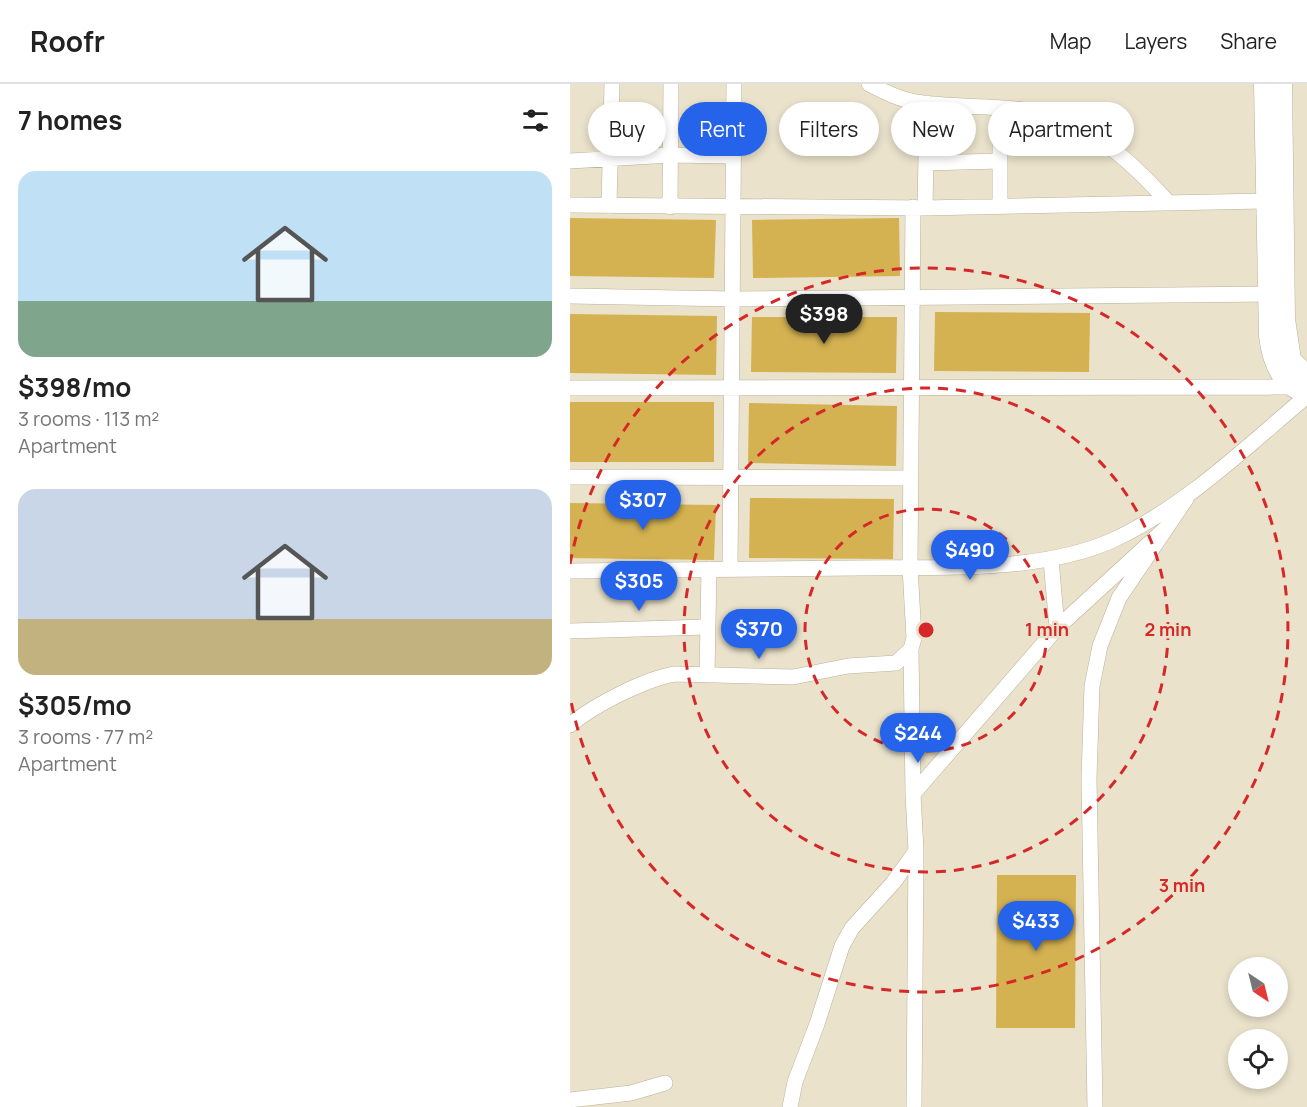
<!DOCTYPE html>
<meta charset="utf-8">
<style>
:root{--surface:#fff;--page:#f2f2f2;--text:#222;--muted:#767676;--line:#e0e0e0;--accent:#2563eb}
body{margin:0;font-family:Manrope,sans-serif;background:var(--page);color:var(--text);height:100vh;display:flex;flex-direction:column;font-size:22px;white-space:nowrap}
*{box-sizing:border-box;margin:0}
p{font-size:20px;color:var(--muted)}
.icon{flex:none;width:33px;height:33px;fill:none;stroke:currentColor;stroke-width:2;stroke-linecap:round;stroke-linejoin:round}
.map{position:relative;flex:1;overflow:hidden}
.panel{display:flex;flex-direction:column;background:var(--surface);width:570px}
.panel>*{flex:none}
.banner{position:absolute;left:18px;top:18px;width:570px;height:54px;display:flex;gap:12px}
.needle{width:39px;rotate:145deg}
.buttons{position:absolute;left:658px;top:873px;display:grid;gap:12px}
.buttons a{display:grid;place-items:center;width:60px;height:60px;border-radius:50%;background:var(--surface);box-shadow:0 3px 9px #0003;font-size:30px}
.price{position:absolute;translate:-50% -51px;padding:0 14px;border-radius:21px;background:var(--accent);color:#fff;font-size:20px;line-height:39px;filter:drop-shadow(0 2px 3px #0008)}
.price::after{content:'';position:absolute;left:50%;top:36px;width:18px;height:14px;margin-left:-9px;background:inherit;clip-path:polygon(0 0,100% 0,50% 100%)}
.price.active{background:#222;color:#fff}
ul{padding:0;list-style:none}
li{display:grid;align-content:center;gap:12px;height:318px;padding:0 18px}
li span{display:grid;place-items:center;height:186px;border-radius:18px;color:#555}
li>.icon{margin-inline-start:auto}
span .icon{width:108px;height:108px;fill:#fffc;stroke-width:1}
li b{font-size:26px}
h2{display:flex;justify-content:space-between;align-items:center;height:72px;padding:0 18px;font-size:26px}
.chip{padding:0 21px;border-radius:27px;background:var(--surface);box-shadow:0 3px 9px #0003;font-size:21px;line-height:54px}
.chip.active{background:var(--accent);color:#fff}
header{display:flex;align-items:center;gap:36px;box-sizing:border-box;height:84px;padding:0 30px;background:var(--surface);border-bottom:2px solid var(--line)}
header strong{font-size:28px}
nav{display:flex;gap:33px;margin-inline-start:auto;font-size:21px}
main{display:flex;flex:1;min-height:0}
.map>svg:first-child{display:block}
.building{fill:#d4b251}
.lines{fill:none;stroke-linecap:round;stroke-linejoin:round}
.minor-casing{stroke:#b9b19a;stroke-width:16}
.major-casing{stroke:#b9b19a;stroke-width:21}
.minor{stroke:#fff;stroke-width:15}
.major{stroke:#fff;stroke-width:20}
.ring{fill:none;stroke:#d62828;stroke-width:3;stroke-dasharray:10 8}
.centre{fill:#d62828;stroke:#eae2cb;stroke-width:3}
.ring-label{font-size:18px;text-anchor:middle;font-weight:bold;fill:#d62828;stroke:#eae2cb;stroke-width:5;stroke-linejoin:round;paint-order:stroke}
</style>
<header>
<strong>Roofr</strong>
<nav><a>Map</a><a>Layers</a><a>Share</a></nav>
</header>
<main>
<section class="panel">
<h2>7 homes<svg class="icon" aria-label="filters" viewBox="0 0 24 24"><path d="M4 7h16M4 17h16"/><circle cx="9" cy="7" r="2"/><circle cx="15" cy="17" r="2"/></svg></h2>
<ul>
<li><span style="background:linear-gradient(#bfe0f5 70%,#7fa58c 0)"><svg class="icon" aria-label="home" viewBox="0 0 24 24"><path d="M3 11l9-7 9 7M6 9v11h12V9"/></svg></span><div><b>$398/mo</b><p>3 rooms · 113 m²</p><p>Apartment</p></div></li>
<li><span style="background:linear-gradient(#c9d6e8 70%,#c2b280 0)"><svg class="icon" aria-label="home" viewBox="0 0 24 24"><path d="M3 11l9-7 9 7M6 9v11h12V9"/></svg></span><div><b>$305/mo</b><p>3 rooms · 77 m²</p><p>Apartment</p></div></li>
</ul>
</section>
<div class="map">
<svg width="737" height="1023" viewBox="0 0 737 1023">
<rect width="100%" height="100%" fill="#eae2cb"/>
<path class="building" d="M 0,134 L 146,136 L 144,194 L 0,192 Z
M 329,134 L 330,192 L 183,194 L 182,136 Z
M 365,228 L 520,229 L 519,288 L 364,287 Z
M 0,230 L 147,232 L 146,291 L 0,289 Z
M 182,233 L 327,233 L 326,289 L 181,288 Z
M 0,318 L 144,318 L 144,378 L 0,378 Z
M 179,319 L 327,322 L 326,382 L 178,379 Z
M 180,414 L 324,415 L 323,475 L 179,474 Z
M 0,419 L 146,421 L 144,476 L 0,474 Z
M 427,791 L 506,791 L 505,944 L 426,944 Z"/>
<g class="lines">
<defs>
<path id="minor" d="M 299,0 C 313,7 330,16 346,18 C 393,26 445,18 491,35 C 533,51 568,85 598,118
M 0,77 L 100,71 L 163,72
M 356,79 L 430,77
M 0,121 L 355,124 L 694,117
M 39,122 L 42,0
M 430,122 L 430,24
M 100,123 L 101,0
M 355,124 L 357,19
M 0,212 L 164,215 L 707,210
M 0,304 L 723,303 L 728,300
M 0,393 L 340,394
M 481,476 L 487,544
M 160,485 L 164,0
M 0,487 C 95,486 190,485 286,484 C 365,483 467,489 541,457 C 614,424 676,363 737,312
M 0,547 L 138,543
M 341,565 L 343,710
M 137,591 L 139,485
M 0,641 C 24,621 75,595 105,590 L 223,593 L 278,582 L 326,579 L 341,565 L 344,554 L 340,483 L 343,123
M 0,1016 L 61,1009 L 95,999
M 220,1023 L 225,998 L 247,940 L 272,862 L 282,844 L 323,799 L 346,767
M 344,1023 L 346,767 L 343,710 L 487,544 L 596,444
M 525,1023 L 519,695 L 522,602 L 530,562 L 549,514 L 616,415"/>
<path id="major" d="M 694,0 L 699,252 C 702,276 711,302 737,309
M 712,0 L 715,235 L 721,276 L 737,292"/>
</defs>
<use href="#minor" class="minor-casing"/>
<use href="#major" class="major-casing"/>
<use href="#minor" class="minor"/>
<use href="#major" class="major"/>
</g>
<g class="ring">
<circle cx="356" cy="546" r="121"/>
<circle cx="356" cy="546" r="242"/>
<path d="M0 480A362 362 0 1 1 0 612"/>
</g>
<circle cx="356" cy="546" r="9" class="centre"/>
<g class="ring-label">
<text x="477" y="552">1 min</text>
<text x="598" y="552">2 min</text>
<text x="612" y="808">3 min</text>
</g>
</svg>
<div class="buttons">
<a><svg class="needle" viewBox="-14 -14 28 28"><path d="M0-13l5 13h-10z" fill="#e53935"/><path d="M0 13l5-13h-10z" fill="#767676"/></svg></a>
<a><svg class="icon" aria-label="locate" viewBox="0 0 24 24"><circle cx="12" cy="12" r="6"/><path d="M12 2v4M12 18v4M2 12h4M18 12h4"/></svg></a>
</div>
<b class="price active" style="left:254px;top:261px">$398</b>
<b class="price" style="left:73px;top:447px">$307</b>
<b class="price" style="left:400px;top:497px">$490</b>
<b class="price" style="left:69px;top:528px">$305</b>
<b class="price" style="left:189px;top:576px">$370</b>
<b class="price" style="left:348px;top:680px">$244</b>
<b class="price" style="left:466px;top:868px">$433</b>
<div class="banner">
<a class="chip">Buy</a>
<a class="chip active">Rent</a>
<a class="chip">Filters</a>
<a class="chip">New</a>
<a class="chip">Apartment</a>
</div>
</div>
</main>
